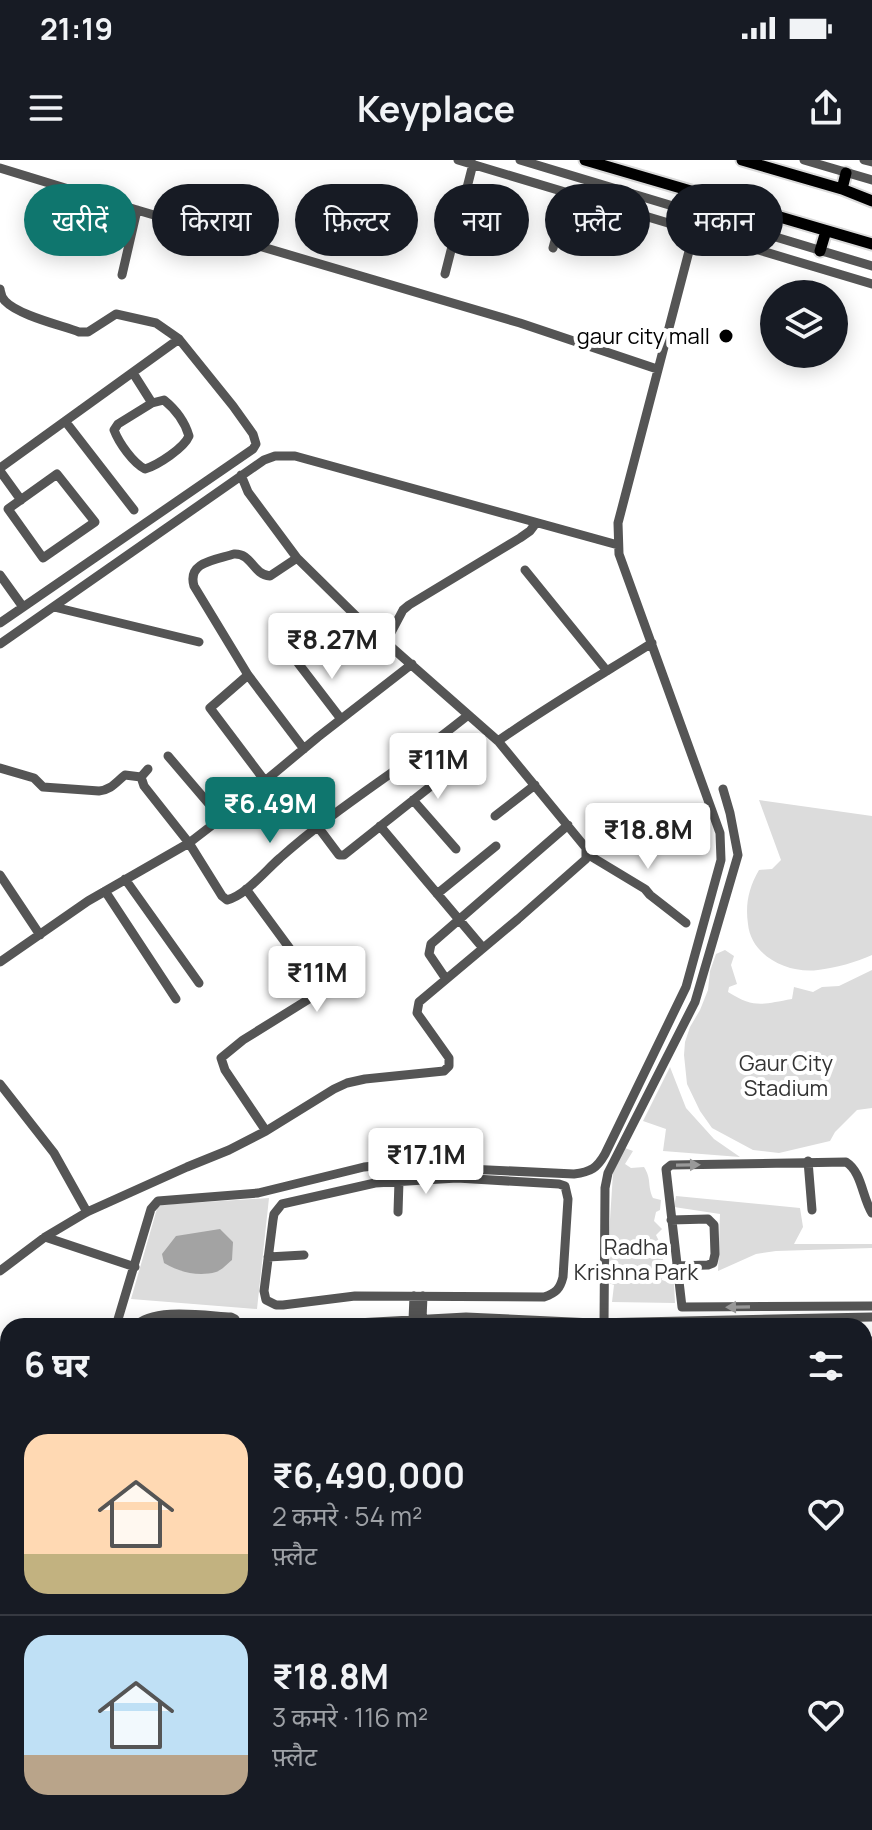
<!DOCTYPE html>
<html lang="hi">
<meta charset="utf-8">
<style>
:root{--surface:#171b24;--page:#242831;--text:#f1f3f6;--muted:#9ea1a6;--line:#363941;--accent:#0f766e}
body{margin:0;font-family:Manrope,"Noto Sans Devanagari",sans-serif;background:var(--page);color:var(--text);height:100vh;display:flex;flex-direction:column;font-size:30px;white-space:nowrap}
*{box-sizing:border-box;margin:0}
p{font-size:26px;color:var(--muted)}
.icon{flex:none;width:44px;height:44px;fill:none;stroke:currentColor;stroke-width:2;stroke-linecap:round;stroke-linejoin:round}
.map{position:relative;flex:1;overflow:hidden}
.details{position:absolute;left:0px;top:1158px;width:872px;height:512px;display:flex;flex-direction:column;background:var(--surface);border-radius:24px 24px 0 0;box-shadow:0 4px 20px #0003}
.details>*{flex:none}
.banner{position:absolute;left:24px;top:24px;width:824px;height:72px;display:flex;gap:16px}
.tools{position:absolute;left:760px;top:120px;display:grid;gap:16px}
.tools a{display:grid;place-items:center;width:88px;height:88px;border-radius:50%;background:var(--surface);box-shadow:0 4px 20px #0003;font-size:40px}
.price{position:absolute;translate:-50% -68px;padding:0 18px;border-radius:8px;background:#fff;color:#222;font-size:26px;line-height:52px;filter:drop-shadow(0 2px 4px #0008)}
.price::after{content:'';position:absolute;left:50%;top:48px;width:24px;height:18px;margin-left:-12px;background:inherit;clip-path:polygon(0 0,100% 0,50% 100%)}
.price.selected{background:var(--accent);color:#fff}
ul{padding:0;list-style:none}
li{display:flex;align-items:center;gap:24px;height:200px;padding:0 24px}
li+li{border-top:2px solid var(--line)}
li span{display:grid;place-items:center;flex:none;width:224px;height:160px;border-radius:24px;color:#555}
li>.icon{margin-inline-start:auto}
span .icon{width:96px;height:96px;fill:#fffc;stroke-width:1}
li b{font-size:34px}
h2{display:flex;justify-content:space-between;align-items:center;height:96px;padding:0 24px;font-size:34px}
.tag{padding:0 28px;border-radius:36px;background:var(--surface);box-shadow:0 4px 20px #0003;font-size:28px;line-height:72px}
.tag.selected{background:var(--accent);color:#fff}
.status{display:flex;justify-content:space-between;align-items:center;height:56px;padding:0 40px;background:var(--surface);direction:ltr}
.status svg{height:22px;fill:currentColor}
header{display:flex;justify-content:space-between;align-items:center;height:104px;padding:0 24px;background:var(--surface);font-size:36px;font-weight:700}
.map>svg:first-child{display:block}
.green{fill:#dcdcdc}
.water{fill:#a3a3a3}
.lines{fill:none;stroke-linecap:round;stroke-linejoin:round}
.major-casing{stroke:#dbdbdb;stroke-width:15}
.minor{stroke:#555;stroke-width:9}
.major{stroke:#000;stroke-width:11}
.oneway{fill:#999}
.poi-dot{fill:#000;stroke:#fff;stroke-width:3}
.labels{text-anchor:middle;stroke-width:8;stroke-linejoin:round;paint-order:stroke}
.poi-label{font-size:22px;fill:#000;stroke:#fff;text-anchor:end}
.park-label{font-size:22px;fill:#333;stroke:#fff}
</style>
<div class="status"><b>21:19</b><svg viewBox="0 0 49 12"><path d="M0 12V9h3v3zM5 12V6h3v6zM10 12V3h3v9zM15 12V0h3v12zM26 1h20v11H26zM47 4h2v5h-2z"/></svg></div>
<header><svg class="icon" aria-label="menu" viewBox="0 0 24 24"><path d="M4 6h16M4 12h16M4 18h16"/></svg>Keyplace<svg class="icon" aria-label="share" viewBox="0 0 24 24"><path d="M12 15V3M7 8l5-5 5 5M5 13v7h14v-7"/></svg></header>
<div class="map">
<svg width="872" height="1670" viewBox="0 0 872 1670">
<rect width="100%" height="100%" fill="#fff"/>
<path class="green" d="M 759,640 L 872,656 L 872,795 C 857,802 835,808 818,810 C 788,814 751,796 748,764 C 745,744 749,727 759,710 L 772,709 L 781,700 Z
M 725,790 L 734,796 L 731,805 L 737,824 L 729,827 L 728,832 C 755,849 763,844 792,839 L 794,827 L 813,832 L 822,827 L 839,826 L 872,810 L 872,948 L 857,950 L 835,972 L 830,981 L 779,993 L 753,990 L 712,968 L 700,951 L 687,924 L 684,895 L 685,882 L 690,867 L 700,850 L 708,830 L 710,811 L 716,794 Z
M 670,907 L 686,948 L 714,979 L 740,997 L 663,991 L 666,969 L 643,961 Z
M 625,988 L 633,991 L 625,1004 L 631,1008 L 644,1007 C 652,1020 647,1025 653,1038 L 661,1040 L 660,1050 L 656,1052 L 654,1061 L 662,1069 L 656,1075 L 659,1081 L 668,1082 L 671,1096 L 663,1098 L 662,1120 L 674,1124 L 675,1143 L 612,1142 L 614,1125 L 606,1122 L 613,1013 Z
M 676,1036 L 800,1048 L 803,1067 L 794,1084 L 872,1084 L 872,1088 L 776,1091 L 756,1094 L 718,1111 L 720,1054 L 674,1047 Z
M 269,1038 L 257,1149 L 131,1139 L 158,1045 Z"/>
<path class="water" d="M 220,1069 L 233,1082 L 232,1100 C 227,1104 222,1110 216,1112 C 198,1117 179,1112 164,1103 L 162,1094 L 176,1076 Z"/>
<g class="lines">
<defs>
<path id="major" d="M 585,0 L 872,84
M 742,0 L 842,29 L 872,41
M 842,29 L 846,13
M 820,91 L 826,71"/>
</defs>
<use href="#major" class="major-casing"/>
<path class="minor" d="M 458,0 L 872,124
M 520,0 L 872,106
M 804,0 L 872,20
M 864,0 L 872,2
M 0,8 L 137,50 L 520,163 L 657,209
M 553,88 L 568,33
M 445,114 L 473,4
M 122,115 L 137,50
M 0,129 C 1,134 1,137 5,141 C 18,155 60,165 79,172 L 88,172 L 116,154 L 156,163 L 179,179 L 233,246 L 253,274 L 256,284 L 253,289 L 0,463
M 133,213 L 152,243
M 164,240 C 175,249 185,262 189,276 C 184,288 158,305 145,309 C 133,303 119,283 114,270 L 118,264 L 152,243 Z
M 65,261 L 134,350
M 0,308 L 179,179
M 0,311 L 21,340
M 57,314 L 95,362 L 43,398 L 8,349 Z
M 297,398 L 270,416 C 252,414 252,393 234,394 C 215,400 187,402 194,426 L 248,515 L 304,589
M 525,410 L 607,511
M 0,415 L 23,447
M 54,447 L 199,482
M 386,482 L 403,450 L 409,445 L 520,378 L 530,371 L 536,363
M 0,484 L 264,300 L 275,296 L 295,296 L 618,385
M 298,503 L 341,559
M 248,515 L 210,548 L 265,621
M 498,581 C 548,546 601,515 652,483
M 168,596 L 221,658
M 0,608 L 34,618 L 43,627 L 99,631 C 111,630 116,622 125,615 L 141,617
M 148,609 L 141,617 L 144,626 L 189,683 L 222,736 L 227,740 C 245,736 266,710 280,698 C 320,662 365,632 408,601 C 429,586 448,571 467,556
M 413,640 L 456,689
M 495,656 L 535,625
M 380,666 L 483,788
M 318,667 L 339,695 L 344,695 L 431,626 L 412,598
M 587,694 L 645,729 L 650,735 L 686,763
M 0,715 L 40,775
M 125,719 L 199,823
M 246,729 L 310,816 L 314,825 L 314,832 L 309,839 L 243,880 L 221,898 L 225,910 L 266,971
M 105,731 L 176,839
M 437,734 L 496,686
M 0,802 L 88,741 L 189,683 L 255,632 L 265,621 L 318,577 L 412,504
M 446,819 L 429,794 L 431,784 L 568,665
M 0,924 L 54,993 L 87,1052
M 808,1001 L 812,1050
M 457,1018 L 559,1024 L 565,1026 L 568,1039 L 563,1117 C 560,1129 556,1133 544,1137 L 355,1136 L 283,1145 L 276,1145 L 266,1140 L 264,1131 L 273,1060 L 274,1054 L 282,1044 L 375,1023 Z
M 398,1052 L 399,1021
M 872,1053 C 862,1037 862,1012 846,1002 L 671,1005 L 666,1009 L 682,1147 L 872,1146
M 671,1060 L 708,1059 L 714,1065 L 715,1094 L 713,1103 L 708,1105 L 676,1106
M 45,1077 L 135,1107
M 268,1097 L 304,1095
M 0,1111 L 45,1077 L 87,1052 L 187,1007 L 229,990 L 266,971 L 334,929 L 347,923 L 365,919 L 444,911 L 449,906 L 449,898 L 417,853 L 419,842 L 518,759 L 586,699 L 586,688 L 498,581 L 356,456 L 297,398 L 248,332 L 241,315
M 422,1159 L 423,1136
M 413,1160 L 414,1136
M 116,1166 L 151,1049 L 158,1041 L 258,1033 L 364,1007 L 384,1005 L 574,1014 C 591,1012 597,1008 605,994 L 686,827 L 721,700 L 720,673 L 619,394 L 618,363 L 699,53
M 136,1166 C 152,1147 207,1156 231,1157 L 235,1159 L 238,1166
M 330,1166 L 338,1164 L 466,1157 L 593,1163 L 872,1157
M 604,1166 L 605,1028 L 608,1013 L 695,842 L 738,695 L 730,653 L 723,629
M 864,1181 L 872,1181
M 0,1308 L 2,1315 L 3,1326
M 864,1340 L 872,1340
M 864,1356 L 872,1356
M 864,1372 L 872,1372
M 864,1388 L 872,1388
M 864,1409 L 872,1409
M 864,1554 L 872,1554
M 864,1607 L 872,1617
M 0,1608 L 8,1612
M 0,1641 L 8,1643
M 92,1662 L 126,1670
M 678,1662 L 678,1670
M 38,1670 L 39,1662
M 169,1670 L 169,1662
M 180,1670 L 181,1662
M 211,1670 L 212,1662
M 260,1670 L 261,1662
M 272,1670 L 274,1662
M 314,1670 L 315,1662
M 325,1670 L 326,1662
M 397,1670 L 402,1662
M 524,1670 L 525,1662
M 566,1670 L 567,1662
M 582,1670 L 582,1662
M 663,1670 L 664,1662"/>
<use href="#major" class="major"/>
</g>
<defs><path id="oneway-solid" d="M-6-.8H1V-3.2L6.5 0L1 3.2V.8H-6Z" transform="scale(2)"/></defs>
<g class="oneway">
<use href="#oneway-solid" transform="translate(688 1005) rotate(-1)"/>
<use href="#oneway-solid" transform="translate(738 1147) rotate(179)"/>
</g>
<circle class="poi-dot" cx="726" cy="176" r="8"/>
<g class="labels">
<g class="poi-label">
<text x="710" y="184">gaur city mall</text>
</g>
<g class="park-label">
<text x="786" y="911">Gaur City<tspan x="786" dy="25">Stadium</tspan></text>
<text x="636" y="1095">Radha<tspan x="636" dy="25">Krishna Park</tspan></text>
</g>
</g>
</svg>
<div class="tools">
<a><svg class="icon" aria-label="layers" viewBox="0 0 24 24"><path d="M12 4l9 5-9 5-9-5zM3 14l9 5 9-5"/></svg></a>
</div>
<b class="price" style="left:332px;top:521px">₹8.27M</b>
<b class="price" style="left:438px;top:641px">₹11M</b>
<b class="price selected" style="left:270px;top:685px">₹6.49M</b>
<b class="price" style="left:648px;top:711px">₹18.8M</b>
<b class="price" style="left:317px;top:854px">₹11M</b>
<b class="price" style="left:426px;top:1036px">₹17.1M</b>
<div class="banner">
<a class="tag selected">खरीदें</a>
<a class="tag">किराया</a>
<a class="tag">फ़िल्टर</a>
<a class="tag">नया</a>
<a class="tag">फ़्लैट</a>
<a class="tag">मकान</a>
</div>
<section class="details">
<h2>6 घर<svg class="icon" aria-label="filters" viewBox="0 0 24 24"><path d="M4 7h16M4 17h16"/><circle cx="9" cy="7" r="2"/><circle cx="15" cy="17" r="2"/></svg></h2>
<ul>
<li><span style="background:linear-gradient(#ffd9b3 75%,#c2b280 0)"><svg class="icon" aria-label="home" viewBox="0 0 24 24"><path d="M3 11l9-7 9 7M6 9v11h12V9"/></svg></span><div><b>₹6,490,000</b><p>2 कमरे · 54 m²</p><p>फ़्लैट</p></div><svg class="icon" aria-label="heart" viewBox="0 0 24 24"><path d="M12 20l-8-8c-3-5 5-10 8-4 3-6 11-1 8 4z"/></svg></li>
<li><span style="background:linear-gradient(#bfe0f5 75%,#b9a48a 0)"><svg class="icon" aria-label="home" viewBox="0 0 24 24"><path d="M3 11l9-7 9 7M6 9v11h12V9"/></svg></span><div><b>₹18.8M</b><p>3 कमरे · 116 m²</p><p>फ़्लैट</p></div><svg class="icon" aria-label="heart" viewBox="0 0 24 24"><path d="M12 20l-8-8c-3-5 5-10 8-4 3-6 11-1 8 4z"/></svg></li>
</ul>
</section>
</div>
